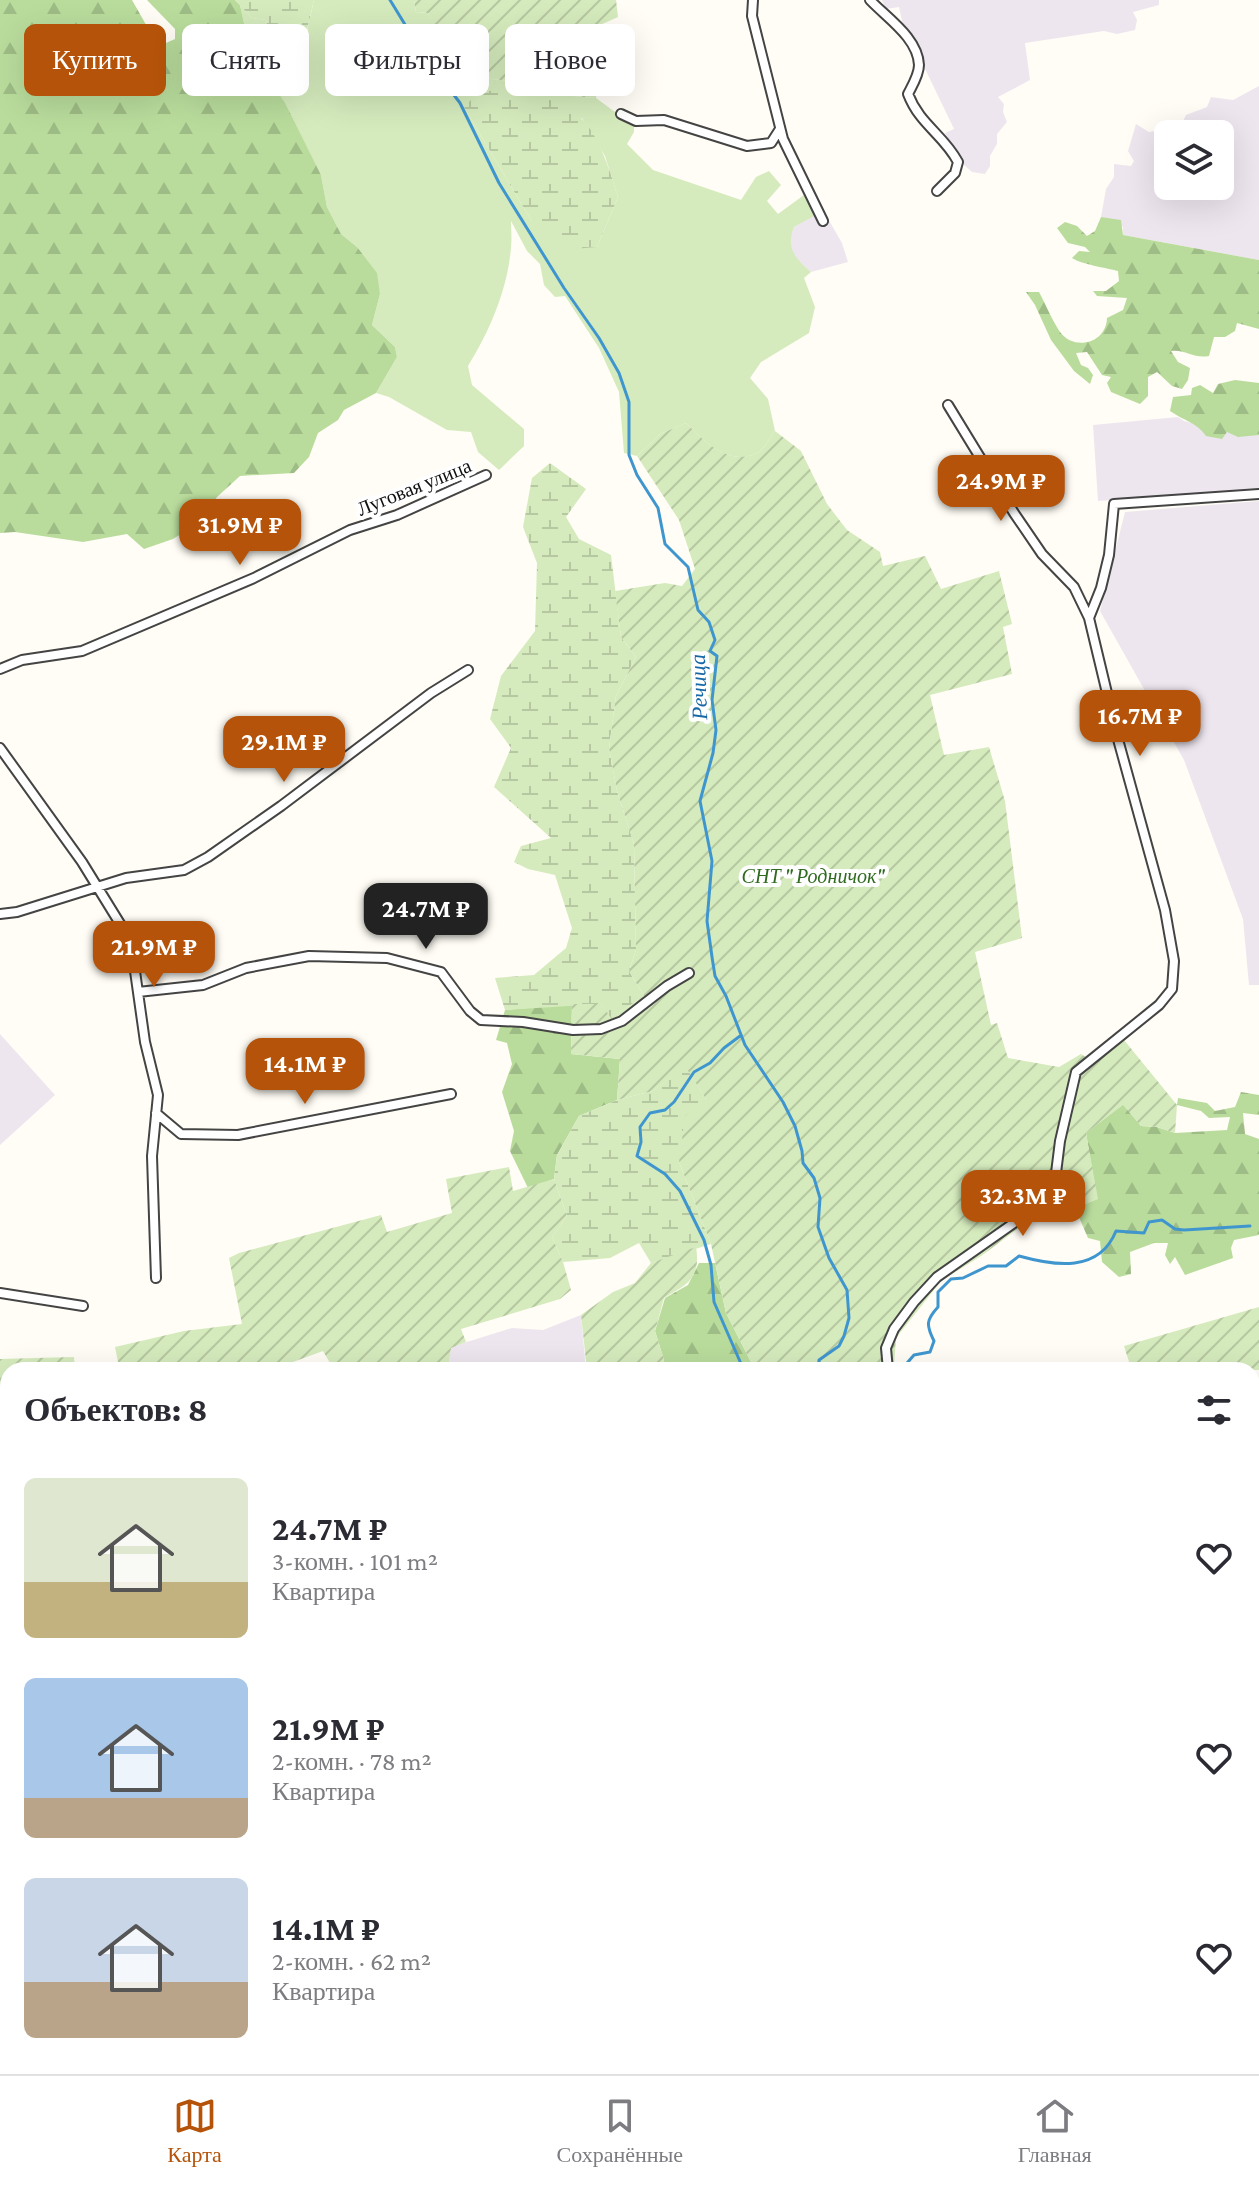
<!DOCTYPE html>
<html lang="ru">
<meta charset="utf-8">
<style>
:root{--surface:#fff;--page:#f2f2f3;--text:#2b2b33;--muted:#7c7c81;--line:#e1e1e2;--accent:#b45309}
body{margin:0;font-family:"Crimson Pro",serif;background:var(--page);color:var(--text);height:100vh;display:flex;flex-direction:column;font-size:30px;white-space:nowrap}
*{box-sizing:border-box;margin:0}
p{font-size:26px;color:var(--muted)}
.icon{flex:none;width:44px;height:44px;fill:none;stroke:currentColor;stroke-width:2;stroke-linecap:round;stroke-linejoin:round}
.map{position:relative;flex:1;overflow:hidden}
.panel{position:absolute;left:0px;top:1362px;width:1260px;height:712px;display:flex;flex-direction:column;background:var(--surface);border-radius:24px 24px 0 0;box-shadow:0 8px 32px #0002}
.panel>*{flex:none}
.hud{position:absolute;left:24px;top:24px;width:800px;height:72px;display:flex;gap:16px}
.buttons{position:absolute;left:1154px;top:120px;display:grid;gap:16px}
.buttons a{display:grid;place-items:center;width:80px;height:80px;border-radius:12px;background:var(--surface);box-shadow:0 8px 32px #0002;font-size:40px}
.price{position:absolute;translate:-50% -68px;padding:0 18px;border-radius:16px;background:var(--accent);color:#fff;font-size:26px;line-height:52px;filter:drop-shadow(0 2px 4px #0008)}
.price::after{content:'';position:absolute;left:50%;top:48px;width:24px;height:18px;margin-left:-12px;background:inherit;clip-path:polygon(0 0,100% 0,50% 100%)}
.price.on{background:#222;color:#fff}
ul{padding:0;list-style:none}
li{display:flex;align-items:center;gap:24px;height:200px;padding:0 24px}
li span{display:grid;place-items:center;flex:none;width:224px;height:160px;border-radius:12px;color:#555}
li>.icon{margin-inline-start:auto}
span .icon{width:96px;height:96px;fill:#fffc;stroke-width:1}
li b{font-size:34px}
h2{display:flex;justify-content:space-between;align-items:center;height:96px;padding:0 24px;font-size:34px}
.pill{padding:0 28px;border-radius:12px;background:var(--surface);box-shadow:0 8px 32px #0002;font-size:28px;line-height:72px}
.pill.on{background:var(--accent);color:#fff}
.tab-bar{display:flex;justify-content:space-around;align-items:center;height:112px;border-top:2px solid var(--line);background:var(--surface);font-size:22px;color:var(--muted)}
.tab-bar a{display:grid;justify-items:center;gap:4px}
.tab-bar .on{color:var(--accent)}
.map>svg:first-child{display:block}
.industrial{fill:#eee6ef;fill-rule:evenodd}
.grass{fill:#d5ebbd;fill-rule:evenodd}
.forest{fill:url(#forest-firs)}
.wetland{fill:url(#wetland-marsh)}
.garden{fill:url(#garden-furrows)}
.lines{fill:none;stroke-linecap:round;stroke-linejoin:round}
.stream{stroke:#3f96cf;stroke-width:3}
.minor-casing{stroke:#444;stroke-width:12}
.minor{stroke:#fff;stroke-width:8}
.labels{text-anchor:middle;stroke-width:8;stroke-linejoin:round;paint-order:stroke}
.street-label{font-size:20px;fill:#111;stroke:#fff}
.park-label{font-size:20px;font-style:italic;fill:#2f6b1f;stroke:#fff}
.water-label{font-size:22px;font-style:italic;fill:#1768a6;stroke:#fff}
</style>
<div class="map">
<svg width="1259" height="2074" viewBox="0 0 1259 2074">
<defs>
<pattern id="forest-firs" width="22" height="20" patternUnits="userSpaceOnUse" patternTransform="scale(2)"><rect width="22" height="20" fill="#b9dc9c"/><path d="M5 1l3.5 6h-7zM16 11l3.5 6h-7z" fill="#9ebc85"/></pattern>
<pattern id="wetland-marsh" width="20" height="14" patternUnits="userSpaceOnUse" patternTransform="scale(2)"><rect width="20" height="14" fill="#d5ebbd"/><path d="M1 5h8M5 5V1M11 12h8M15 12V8" fill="none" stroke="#b6c8a1"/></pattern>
<pattern id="garden-furrows" width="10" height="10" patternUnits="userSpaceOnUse" patternTransform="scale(2)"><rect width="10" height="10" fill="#d5ebbd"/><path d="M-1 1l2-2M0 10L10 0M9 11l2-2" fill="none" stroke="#b6c8a1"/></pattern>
</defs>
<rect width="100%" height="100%" fill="#fffdf5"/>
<path class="industrial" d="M 882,0 L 1159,0 L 1159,5 L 1133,12 L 1137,20 L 1135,30 L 1117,34 L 1104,31 L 1025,43 L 1030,80 L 998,97 L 1004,104 L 1003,112 L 1007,122 L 997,134 L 997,144 L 990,156 L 990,166 L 985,174 L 972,172 L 963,164 L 945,133 L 954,129 L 902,21 L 899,7 L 886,9 Z
M 1259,86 L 1259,260 L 1123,235 L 1123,227 L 1101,217 L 1106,189 L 1114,177 L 1114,164 L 1131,166 L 1134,161 L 1128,151 L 1136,124 L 1149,132 L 1161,130 L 1163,120 L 1182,123 L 1186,115 L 1207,107 L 1211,97 L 1233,100 ZM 1168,134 L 1220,134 L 1220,186 L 1168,186 Z
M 823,210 L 842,243 L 848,262 L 811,272 L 793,256 L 790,248 L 790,238 L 794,227 Z
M 1178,417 L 1184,421 L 1226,432 L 1259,435 L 1259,490 L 1098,501 L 1093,425 Z
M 1259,501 L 1259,985 L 1249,985 L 1243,919 L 1184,760 L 1100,611 L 1125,512 Z
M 0,1034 L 55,1095 L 0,1145 Z
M 581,1315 L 586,1370 L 448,1370 L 451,1347 L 512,1328 L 543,1330 Z"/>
<path class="grass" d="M 314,0 L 414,0 L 416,12 L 428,13 L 442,40 L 459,47 L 465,66 L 492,79 L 527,83 L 551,94 L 596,98 L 634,126 L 634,132 L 627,144 L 653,170 L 741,200 L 756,177 L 769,171 L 781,185 L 767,201 L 778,214 L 804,195 L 812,202 L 816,215 L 794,227 C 786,248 794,257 811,272 L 804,278 L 815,307 L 809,333 L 761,362 L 750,378 L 768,399 L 775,431 C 770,437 765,448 759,452 C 731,468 704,442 686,423 L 660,434 L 637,456 L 624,453 L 619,392 L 599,348 L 565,296 L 555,297 L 544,285 L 540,264 L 527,251 L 511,221 C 511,229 512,238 511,247 C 508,288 490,331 468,366 L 472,385 L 524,429 L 524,446 L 499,470 L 478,452 L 471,432 L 447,430 L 389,397 L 376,393 L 397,357 L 395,347 L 372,325 L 380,294 L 357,247 L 341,234 L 327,207 L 321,175 L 279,94 L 262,84 L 249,46 L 240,5 L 252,18 L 266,20 L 273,58 L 301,58 ZM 464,107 L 582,118 L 605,156 L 618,197 L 597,247 L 531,220 Z"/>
<path class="forest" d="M 0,0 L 132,0 L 149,30 L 166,43 L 175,39 L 175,29 L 147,0 L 235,0 L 240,5 L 249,46 L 262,84 L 279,94 L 285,103 L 321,175 L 327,207 L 341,234 L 357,247 L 377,273 L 380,294 L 372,325 L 395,347 L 397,357 L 376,393 L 344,410 L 338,420 L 318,433 L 309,457 L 294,473 L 240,476 L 217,497 L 200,522 L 173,539 L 144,549 L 127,534 L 83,542 L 15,532 L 0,533 Z
M 1101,217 L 1121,220 L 1123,235 L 1259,260 L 1259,329 L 1237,323 L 1235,331 L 1225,337 L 1214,337 L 1209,356 C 1194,359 1185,349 1171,351 L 1178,362 L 1190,368 L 1188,380 L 1182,389 L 1172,386 L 1157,372 L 1148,377 L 1148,396 L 1140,404 L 1111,392 L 1107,383 L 1111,377 L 1102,375 L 1087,352 L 1076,353 L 1081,365 L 1088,368 L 1093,375 L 1090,384 L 1074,371 L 1051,340 L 1035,305 L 1026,292 L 1039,292 C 1046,305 1052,320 1060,332 C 1074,351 1106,344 1107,318 L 1123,310 L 1127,298 L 1097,296 L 1093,291 L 1106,291 L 1119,281 L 1118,271 C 1106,268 1081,264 1072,258 L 1079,251 L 1090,252 L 1085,247 L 1068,243 L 1057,228 L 1065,222 L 1077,226 L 1087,236 L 1095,231 Z
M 1235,380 L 1259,383 L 1259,435 L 1238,437 L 1227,432 L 1222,439 L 1206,436 C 1196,422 1184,421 1170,411 L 1173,397 L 1191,395 L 1192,388 L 1200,385 L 1213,393 L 1218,384 Z
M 572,1004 L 571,1054 L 620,1059 L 617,1100 L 579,1116 L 557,1155 L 554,1179 L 528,1188 L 510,1151 L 514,1131 L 502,1092 L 512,1064 L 507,1043 L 496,1040 L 505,1010 Z
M 1241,1092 L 1259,1095 L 1259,1115 L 1243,1113 L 1245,1134 L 1259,1139 L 1259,1235 L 1234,1240 L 1231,1248 L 1233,1258 L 1185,1275 L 1175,1257 L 1170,1264 L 1165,1255 L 1168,1243 L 1154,1243 L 1130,1252 L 1131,1274 L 1119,1277 L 1102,1262 L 1100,1241 L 1088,1238 L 1075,1208 L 1097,1199 L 1086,1133 L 1123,1104 L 1141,1126 L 1157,1127 L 1175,1133 L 1227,1130 L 1230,1117 L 1209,1118 L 1201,1111 L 1177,1105 L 1178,1098 L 1207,1103 L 1215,1111 L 1235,1107 Z
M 699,1263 L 715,1263 L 726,1313 L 755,1370 L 661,1370 L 664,1360 L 655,1331 L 665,1298 L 688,1285 Z
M 0,1407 L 8,1407 L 8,1616 L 0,1621 Z
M 8,2042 L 8,2066 L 90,2066 L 70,2074 L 0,2074 L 0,2043 Z"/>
<path class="wetland" d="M 235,0 L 314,0 L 295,81 C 272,65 271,46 266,20 L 252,18 Z
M 480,91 C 510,90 559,95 581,118 C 599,135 611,173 618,197 L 597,247 L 562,250 L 531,220 L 464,107 Z
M 550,463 L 586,489 L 566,517 L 579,539 L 611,555 L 621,637 L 636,657 L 616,696 L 609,748 L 617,791 L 634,844 L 636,950 L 629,971 L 644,996 L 610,1019 L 601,1004 L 505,1010 L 495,978 L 534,975 L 566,948 L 572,928 L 555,875 L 528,869 L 514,862 L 521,846 L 551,838 L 494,787 L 511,748 L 490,719 L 501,676 L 535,631 L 537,563 L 523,527 L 532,478 Z
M 685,1065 L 706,1099 L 679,1162 L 711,1244 L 651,1263 L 639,1243 L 610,1258 L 563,1262 L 552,1237 L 567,1216 L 554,1179 L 557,1155 L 579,1116 L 617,1100 L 653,1091 Z"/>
<path class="garden" d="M 414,0 L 616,0 L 618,17 L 600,25 L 610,38 L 607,47 L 598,47 L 596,98 L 551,94 L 527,83 L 492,79 L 465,66 L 459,47 C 440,45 436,29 428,13 L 416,12 Z
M 686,423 C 704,441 730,468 759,452 C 765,448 770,437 775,431 L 801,451 L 827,504 L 847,530 L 880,552 L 883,566 L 925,556 L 941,589 L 999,571 L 1012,624 L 1003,627 L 1012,674 L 930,695 L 944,755 L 989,747 L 1005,801 L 1022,938 L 975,952 L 991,1025 L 997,1023 L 1008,1058 L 1059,1067 L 1081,1054 L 1095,1063 L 1124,1040 L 1177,1105 L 1175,1133 L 1157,1127 L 1141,1126 L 1123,1105 L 1086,1133 L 1098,1199 L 1075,1208 L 1062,1180 L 1038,1214 L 981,1256 L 941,1281 L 896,1338 L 894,1366 L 886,1370 L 755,1370 L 726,1313 L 711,1244 L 679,1162 L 685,1116 L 706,1099 L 685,1066 L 653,1091 L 617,1100 L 620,1059 L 571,1054 L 572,1004 L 601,1004 L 611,1018 L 644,996 L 629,971 L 636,950 L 634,844 L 617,791 L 609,748 L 616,696 L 636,657 L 621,637 L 615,591 L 665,583 L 682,586 L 695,569 L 679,520 L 637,456 L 660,434 Z
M 509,1167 L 513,1191 L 554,1179 L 567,1216 L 552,1237 L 563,1262 L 571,1290 L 560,1299 L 461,1329 L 466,1342 L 451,1348 L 448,1370 L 327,1370 L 330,1363 L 323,1351 L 271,1370 L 101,1370 L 119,1367 L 115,1347 L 184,1331 L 242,1324 L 229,1258 L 239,1253 L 381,1215 L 387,1232 L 452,1213 L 446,1179 Z
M 696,1247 C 701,1278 688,1284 664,1298 L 655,1331 L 664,1360 L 661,1370 L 587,1370 L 581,1315 L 613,1292 L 635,1283 L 651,1263 Z
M 1259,1307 L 1259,1370 L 1127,1370 L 1131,1368 L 1124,1346 Z
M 74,1357 L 75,1370 L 8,1370 L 8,1407 L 0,1407 L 0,1359 Z
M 254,2066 L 501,2066 L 502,2074 L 250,2074 Z
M 691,2066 L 809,2066 L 811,2074 L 692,2074 Z
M 1117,2066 L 1249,2066 L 1243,2074 L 1113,2074 L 1110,2072 Z"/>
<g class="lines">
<path class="stream" d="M 390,0 L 423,54 L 460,103 L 499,183 L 564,288 L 599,338 L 619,373 L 629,402 L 629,455 L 637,475 L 658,508 L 665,544 L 688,567 L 698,610 L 709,622 L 715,640 L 710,651 L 717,656 L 712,700 L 716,730 L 713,753 L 700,801 L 712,861 L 707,921 L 712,957 L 715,976 L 726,996 L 745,1045 L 783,1102 L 795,1126 L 802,1151 L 803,1163 L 814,1178 L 820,1198 L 818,1227 L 829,1258 L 847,1290 L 849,1318 L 844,1336 L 839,1346 L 819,1360 L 819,1370
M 740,1036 L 724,1048 L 710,1063 L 694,1072 L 674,1102 L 665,1110 L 650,1113 L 640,1127 L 641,1142 L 637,1156 L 665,1174 L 680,1191 L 704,1240 L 711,1265 L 714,1302 L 742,1366 L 741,1370
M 901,1370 L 914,1355 L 930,1352 L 934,1341 C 926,1325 926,1320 938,1307 L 938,1292 L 951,1279 L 963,1278 L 988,1266 L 1006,1266 L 1019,1256 C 1055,1266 1099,1273 1116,1231 L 1144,1233 L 1149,1222 L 1162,1220 L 1175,1229 L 1184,1230 L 1250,1226
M 917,2066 L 921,2074"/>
<defs>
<path id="minor" d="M 753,0 L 752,16 L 783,139 L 823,221
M 870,0 C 887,18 918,38 919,65 C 919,75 912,86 908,94 C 920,125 943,134 958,162 L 955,173 L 937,191
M 621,114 L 636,121 L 664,120 L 747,146 L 771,143 L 780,129
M 948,405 L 1014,513 L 1042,554 L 1074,587 L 1089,618
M 0,669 L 22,660 L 82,651 L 254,578 L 350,530 L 397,515 L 486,475
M 0,748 L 82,862 L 127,935 L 133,957 L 145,1042 L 158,1095 L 152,1156 L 156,1278
M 0,914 L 17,912 L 126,878 L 184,870 L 208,857 L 281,806 L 431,693 L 468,670
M 138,992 L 203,985 L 246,968 L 309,956 L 387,958 L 441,972 L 470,1011 L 481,1020 L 523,1022 L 573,1030 L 601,1029 L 622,1021 L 667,986 L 689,973
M 156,1113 L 181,1134 L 238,1135 L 451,1094
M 0,1293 L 83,1306
M 888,1370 L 886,1348 L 894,1329 L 914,1302 L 937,1277 L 1031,1211 L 1047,1190 L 1056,1173 L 1060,1141 L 1076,1072 L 1159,1005 L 1172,989 L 1174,961 L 1165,910 L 1119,743 L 1089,618 L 1101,588 L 1109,555 L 1114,504 L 1259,494
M 0,1629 L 8,1625
M 0,1872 L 8,1872
M 650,2066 L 651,2074
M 1032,2066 L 1038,2074
M 1250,2074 L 1259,2059"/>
</defs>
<use href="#minor" class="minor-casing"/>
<use href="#minor" class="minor"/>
</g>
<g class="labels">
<g class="street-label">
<text transform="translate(414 487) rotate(-22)" y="7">Луговая улица</text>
</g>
<g class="park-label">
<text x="813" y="883">СНТ " Родничок"</text>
</g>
<g class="water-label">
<text transform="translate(698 687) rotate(-92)" y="8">Речица</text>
</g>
</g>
</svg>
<div class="buttons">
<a><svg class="icon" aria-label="layers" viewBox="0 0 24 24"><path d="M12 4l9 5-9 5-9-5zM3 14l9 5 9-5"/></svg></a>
</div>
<b class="price" style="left:1001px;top:523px">24.9M ₽</b>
<b class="price" style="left:240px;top:567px">31.9M ₽</b>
<b class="price" style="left:1140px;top:758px">16.7M ₽</b>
<b class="price" style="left:284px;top:784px">29.1M ₽</b>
<b class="price on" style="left:426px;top:951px">24.7M ₽</b>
<b class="price" style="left:154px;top:989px">21.9M ₽</b>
<b class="price" style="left:305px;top:1106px">14.1M ₽</b>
<b class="price" style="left:1023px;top:1238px">32.3M ₽</b>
<div class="hud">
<a class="pill on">Купить</a>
<a class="pill">Снять</a>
<a class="pill">Фильтры</a>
<a class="pill">Новое</a>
</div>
<section class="panel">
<h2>Объектов: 8<svg class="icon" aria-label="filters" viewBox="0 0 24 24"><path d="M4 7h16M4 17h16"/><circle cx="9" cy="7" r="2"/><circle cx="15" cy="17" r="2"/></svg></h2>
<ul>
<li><span style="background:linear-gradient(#dfe7d0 65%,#c2b280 0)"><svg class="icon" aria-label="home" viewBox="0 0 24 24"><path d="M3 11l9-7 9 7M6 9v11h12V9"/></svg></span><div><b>24.7M ₽</b><p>3-комн. · 101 m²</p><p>Квартира</p></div><svg class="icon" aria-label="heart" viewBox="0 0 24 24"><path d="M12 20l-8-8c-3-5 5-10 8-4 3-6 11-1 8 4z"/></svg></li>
<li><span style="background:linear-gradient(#a9c7e8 75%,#b9a48a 0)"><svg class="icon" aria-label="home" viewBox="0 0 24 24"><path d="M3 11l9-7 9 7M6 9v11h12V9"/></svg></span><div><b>21.9M ₽</b><p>2-комн. · 78 m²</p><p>Квартира</p></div><svg class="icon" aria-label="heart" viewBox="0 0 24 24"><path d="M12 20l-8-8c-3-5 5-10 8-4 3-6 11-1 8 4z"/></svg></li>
<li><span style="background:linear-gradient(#c9d6e8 65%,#b9a48a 0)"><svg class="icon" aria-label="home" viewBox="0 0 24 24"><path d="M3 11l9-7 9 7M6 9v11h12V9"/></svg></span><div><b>14.1M ₽</b><p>2-комн. · 62 m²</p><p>Квартира</p></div><svg class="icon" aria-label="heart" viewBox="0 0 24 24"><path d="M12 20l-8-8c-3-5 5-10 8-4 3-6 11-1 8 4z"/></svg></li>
</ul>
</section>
</div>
<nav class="tab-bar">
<a class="on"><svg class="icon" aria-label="map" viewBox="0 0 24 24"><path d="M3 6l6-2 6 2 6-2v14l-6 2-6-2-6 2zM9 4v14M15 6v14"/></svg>Карта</a>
<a><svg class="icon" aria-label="saved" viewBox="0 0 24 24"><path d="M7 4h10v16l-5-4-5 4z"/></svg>Сохранённые</a>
<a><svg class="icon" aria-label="home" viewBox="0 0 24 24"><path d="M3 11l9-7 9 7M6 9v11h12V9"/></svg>Главная</a>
</nav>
